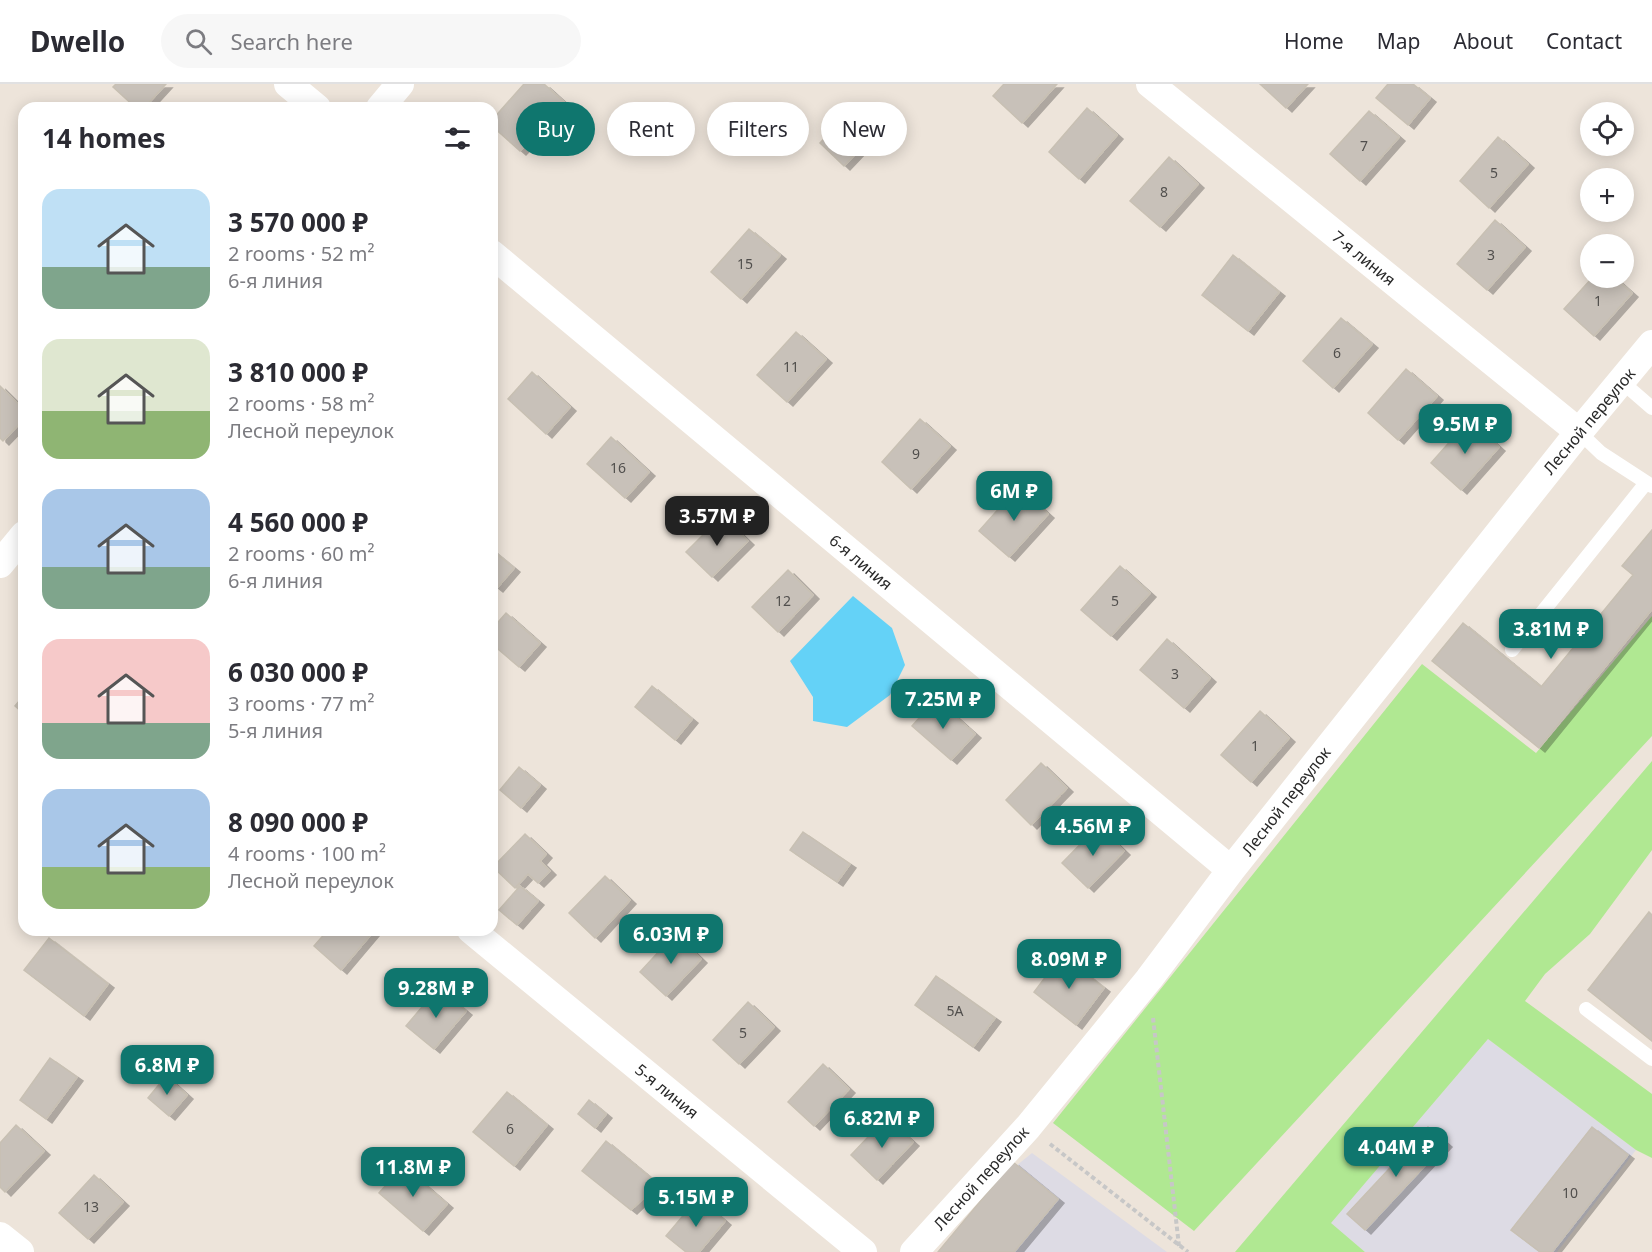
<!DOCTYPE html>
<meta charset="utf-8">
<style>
:root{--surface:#fff;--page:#f7f7f7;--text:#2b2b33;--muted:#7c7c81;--line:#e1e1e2;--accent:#0f766e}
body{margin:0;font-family:"Noto Sans",sans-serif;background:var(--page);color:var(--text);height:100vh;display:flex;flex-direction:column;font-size:22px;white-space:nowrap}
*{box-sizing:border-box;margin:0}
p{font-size:20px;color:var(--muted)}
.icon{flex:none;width:33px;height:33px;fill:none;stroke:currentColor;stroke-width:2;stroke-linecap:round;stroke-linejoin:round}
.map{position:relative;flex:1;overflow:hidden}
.drawer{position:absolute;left:18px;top:18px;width:480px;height:834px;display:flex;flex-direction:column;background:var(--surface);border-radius:18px;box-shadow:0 3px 15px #0003}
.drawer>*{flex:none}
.banner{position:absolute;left:516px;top:18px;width:570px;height:54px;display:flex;gap:12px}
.tools{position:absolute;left:1580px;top:18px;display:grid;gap:12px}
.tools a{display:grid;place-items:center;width:54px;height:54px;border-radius:50%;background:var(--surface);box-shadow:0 3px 15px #0003;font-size:30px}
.price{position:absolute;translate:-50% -51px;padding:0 14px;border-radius:12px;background:var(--accent);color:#fff;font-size:20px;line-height:39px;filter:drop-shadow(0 2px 3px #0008)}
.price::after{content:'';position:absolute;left:50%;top:36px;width:18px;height:14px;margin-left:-9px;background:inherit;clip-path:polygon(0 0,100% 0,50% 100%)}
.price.current{background:#222;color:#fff}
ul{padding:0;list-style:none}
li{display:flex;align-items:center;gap:18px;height:150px;padding:0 24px}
li span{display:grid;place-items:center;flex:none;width:168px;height:120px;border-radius:18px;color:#555}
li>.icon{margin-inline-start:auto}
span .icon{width:72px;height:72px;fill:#fffc;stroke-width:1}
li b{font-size:26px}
h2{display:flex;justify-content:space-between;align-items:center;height:72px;padding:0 24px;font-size:26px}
.chip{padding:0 21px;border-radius:27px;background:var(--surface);box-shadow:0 3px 15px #0003;font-size:21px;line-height:54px}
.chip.current{background:var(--accent);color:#fff}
header{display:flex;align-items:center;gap:36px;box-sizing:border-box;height:84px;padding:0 30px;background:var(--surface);border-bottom:2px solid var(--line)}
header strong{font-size:28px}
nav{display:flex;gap:33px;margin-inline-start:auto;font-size:21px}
.search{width:420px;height:54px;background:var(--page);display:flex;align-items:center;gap:15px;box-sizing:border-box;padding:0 21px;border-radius:33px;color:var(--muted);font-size:22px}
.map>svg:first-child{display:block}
.industrial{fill:#dddbe4}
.green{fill:#b0e892}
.water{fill:#64d2f7}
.building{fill:#c8c1b9;stroke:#c8c0b3;stroke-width:1.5;filter:url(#shadow)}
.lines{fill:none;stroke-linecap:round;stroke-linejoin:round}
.path{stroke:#c7c7c7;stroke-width:4;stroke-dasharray:4.5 3;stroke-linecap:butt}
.lane{stroke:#fff;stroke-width:14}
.street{stroke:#fff;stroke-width:28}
.labels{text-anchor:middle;stroke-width:4.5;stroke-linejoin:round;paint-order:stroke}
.number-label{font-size:14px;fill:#514f4d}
.street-label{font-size:16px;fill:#292929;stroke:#fff}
</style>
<header>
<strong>Dwello</strong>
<div class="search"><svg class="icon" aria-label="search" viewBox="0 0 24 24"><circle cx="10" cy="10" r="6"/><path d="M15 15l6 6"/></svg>Search here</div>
<nav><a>Home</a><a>Map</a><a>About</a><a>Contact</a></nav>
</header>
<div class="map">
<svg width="1652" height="1168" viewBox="0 0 1652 1168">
<defs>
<filter id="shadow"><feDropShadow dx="6" dy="4" stdDeviation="0" flood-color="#0004"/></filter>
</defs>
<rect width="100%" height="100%" fill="#ede4da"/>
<path class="industrial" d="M 1488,955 L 1636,1066 L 1557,1168 L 1365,1168 L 1330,1139 Z
M 1032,1069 L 1167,1168 L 942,1168 L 1006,1090 Z"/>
<path class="green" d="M 1652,532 L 1652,652 L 1194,1147 L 1053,1039 L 1422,580 L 1536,669 Z
M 1652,677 L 1652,766 L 1590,850 L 1545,890 L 1525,917 L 1652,1010 L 1652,1074 L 1636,1066 L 1488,955 L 1331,1139 L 1365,1168 L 1235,1168 Z"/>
<path class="water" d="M 853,512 L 892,544 L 905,581 L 890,611 L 847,643 L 813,637 L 813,613 L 790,577 Z"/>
<path class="building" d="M 116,0 L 166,0 L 144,24 L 136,24 L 113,3 Z
M 524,0 L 544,0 L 565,19 L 520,67 L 492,42 L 492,36 Z
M 1004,0 L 1057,0 L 1022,39 L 993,12 Z
M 1260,0 L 1308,0 L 1286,24 Z
M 1388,0 L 1413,0 L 1430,14 L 1408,41 L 1376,14 Z
M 853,24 L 877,47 L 844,82 L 820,59 Z
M 1087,24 L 1117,51 L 1079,95 L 1049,68 Z
M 1369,27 L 1399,53 L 1360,97 L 1330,70 Z
M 1498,53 L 1528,80 L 1489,124 L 1460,97 Z
M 1169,73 L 1198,100 L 1160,143 L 1130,117 Z
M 1495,136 L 1525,163 L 1487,206 L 1457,180 Z
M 749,145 L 780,171 L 741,215 L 711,188 Z
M 1233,171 L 1279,208 L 1248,247 L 1202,211 Z
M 1592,194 L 1615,194 L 1632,209 L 1594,252 L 1564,225 Z
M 1341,234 L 1372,260 L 1333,304 L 1303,277 Z
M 796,248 L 826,275 L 787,318 L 757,291 Z
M 1406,285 L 1437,312 L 1398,356 L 1368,329 Z
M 532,288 L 570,323 L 546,350 L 508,315 Z
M 0,302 L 24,326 L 24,335 L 3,357 L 0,354 Z
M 920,335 L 950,362 L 911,405 L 882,378 Z
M 1469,336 L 1499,363 L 1461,406 L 1431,379 Z
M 611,353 L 649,388 L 625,414 L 587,380 Z
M 1018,403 L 1048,430 L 1009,473 L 979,447 Z
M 722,432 L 748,457 L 712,493 L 686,468 Z
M 1652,446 L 1652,525 L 1539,664 L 1432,577 L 1463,539 L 1541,603 L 1633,491 L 1622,482 Z
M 492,466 L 514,484 L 497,504 L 492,500 Z
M 1120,482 L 1150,509 L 1111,552 L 1081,526 Z
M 788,486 L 813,511 L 778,548 L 752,523 Z
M 506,529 L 540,559 L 519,583 L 492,560 L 492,545 Z
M 1167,555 L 1210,594 L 1184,624 L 1140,586 Z
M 652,602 L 692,635 L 675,656 L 635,623 Z
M 24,611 L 24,630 L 15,622 Z
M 936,615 L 975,650 L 951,676 L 912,642 Z
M 1260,627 L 1289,654 L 1251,698 L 1221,671 Z
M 1041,679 L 1067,704 L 1031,741 L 1006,716 Z
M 519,683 L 540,701 L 521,724 L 500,706 Z
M 1098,742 L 1124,767 L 1088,804 L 1062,779 Z
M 803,748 L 850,780 L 837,798 L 790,766 Z
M 525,750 L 546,770 L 540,777 L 550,787 L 538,799 L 528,790 L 515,804 L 493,783 Z
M 605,792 L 630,816 L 595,854 L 569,829 Z
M 520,802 L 538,817 L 517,841 L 499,826 Z
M 1649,828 L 1652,831 L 1652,957 L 1588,906 Z
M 328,846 L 371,846 L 373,848 L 341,886 L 314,862 Z
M 675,850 L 701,875 L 666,912 L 640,888 Z
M 49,854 L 108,900 L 84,932 L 24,886 Z
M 1062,871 L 1104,904 L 1076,941 L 1034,908 Z
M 936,892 L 995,934 L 973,963 L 915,921 Z
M 438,904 L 466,927 L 434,965 L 406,942 Z
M 748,918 L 774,943 L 739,980 L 713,956 Z
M 50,974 L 77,993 L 46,1035 L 20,1016 Z
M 823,980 L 849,1005 L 814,1042 L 788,1018 Z
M 166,992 L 187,1011 L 169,1032 L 148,1014 Z
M 507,1008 L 547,1041 L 514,1082 L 473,1048 Z
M 589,1016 L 606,1030 L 595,1044 L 578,1030 Z
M 886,1034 L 913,1058 L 877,1096 L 851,1071 Z
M 16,1041 L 44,1067 L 5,1108 L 0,1103 L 0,1059 Z
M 1428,1043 L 1446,1059 L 1365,1146 L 1347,1130 Z
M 1592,1043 L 1628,1071 L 1552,1168 L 1540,1168 L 1511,1146 Z
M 606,1057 L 658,1100 L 631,1126 L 582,1087 Z
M 1013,1078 L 1058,1115 L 1014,1168 L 938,1168 Z
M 403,1082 L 447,1120 L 423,1147 L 379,1109 Z
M 94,1091 L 123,1118 L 88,1155 L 59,1129 Z
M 698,1114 L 725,1137 L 699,1168 L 686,1168 L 666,1152 Z"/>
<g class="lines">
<path class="path" d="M 1153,934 L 1179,1162
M 1050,1060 L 1188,1168"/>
<path class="lane" d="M 1622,298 L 1652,324
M 1579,348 L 1601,369 L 1652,402
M 1512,566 L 1646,399
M 1586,925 L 1652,975"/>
<path class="street" d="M 288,0 L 317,24
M 1150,0 L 1579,348
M 380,24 L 400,0
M 492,170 L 1231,786
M 0,480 L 24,451
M 471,846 L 863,1168
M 0,1152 L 20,1168
M 914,1168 L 1028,1043 L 1149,895 L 1231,786 L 1579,348 L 1652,260"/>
</g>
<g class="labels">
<g class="number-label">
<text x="1364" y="67">7</text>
<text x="1494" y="94">5</text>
<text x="1164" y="113">8</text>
<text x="1491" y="176">3</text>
<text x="745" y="185">15</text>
<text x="1598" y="222">1</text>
<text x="1337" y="274">6</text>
<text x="791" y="288">11</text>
<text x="916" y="375">9</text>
<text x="618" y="389">16</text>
<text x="783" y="522">12</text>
<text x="1115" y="522">5</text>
<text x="1175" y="595">3</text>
<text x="1255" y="667">1</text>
<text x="955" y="932">5А</text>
<text x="743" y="954">5</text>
<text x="510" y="1050">6</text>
<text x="1570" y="1114">10</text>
<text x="91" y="1128">13</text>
</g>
<g class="street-label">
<text transform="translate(1364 174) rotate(39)" y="6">7-я линия</text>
<text transform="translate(1589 337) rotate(-50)" y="6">Лесной переулок</text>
<text transform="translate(861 478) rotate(40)" y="6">6-я линия</text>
<text transform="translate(1286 717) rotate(-52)" y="6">Лесной переулок</text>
<text transform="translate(667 1007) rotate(39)" y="6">5-я линия</text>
<text transform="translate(981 1094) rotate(-48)" y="6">Лесной переулок</text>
</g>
</g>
</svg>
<div class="tools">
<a><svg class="icon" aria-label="locate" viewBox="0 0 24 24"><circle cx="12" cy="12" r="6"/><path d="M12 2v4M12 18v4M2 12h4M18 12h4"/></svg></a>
<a>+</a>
<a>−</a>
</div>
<b class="price" style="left:1465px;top:371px">9.5M ₽</b>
<b class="price" style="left:1014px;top:438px">6M ₽</b>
<b class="price current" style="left:717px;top:463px">3.57M ₽</b>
<b class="price" style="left:1551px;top:576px">3.81M ₽</b>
<b class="price" style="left:943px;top:646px">7.25M ₽</b>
<b class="price" style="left:1093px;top:773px">4.56M ₽</b>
<b class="price" style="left:671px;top:881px">6.03M ₽</b>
<b class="price" style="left:1069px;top:906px">8.09M ₽</b>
<b class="price" style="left:436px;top:935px">9.28M ₽</b>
<b class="price" style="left:167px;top:1012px">6.8M ₽</b>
<b class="price" style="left:882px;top:1065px">6.82M ₽</b>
<b class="price" style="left:1396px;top:1094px">4.04M ₽</b>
<b class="price" style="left:413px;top:1114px">11.8M ₽</b>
<b class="price" style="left:696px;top:1144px">5.15M ₽</b>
<div class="banner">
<a class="chip current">Buy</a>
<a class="chip">Rent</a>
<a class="chip">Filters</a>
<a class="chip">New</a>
</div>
<section class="drawer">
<h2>14 homes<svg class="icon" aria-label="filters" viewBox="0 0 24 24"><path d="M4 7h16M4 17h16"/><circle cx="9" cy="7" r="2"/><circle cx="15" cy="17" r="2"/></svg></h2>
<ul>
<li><span style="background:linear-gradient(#bfe0f5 65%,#7fa58c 0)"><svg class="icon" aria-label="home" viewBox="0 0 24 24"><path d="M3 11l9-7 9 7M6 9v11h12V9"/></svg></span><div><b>3 570 000 ₽</b><p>2 rooms · 52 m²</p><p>6-я линия</p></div></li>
<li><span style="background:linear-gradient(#dfe7d0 60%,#8fb573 0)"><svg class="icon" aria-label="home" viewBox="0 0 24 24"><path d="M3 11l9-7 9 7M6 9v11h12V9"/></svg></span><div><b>3 810 000 ₽</b><p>2 rooms · 58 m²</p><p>Лесной переулок</p></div></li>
<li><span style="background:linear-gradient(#a9c7e8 65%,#7fa58c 0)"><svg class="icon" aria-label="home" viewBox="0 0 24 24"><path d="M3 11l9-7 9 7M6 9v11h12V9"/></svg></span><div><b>4 560 000 ₽</b><p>2 rooms · 60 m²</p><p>6-я линия</p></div></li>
<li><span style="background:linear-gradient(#f6c9c9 70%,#7fa58c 0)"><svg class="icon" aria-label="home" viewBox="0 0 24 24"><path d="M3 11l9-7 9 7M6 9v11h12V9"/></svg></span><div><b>6 030 000 ₽</b><p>3 rooms · 77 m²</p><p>5-я линия</p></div></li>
<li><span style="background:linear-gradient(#a9c7e8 65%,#8fb573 0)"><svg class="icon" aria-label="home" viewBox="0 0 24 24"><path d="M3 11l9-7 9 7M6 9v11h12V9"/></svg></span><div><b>8 090 000 ₽</b><p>4 rooms · 100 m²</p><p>Лесной переулок</p></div></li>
</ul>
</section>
</div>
